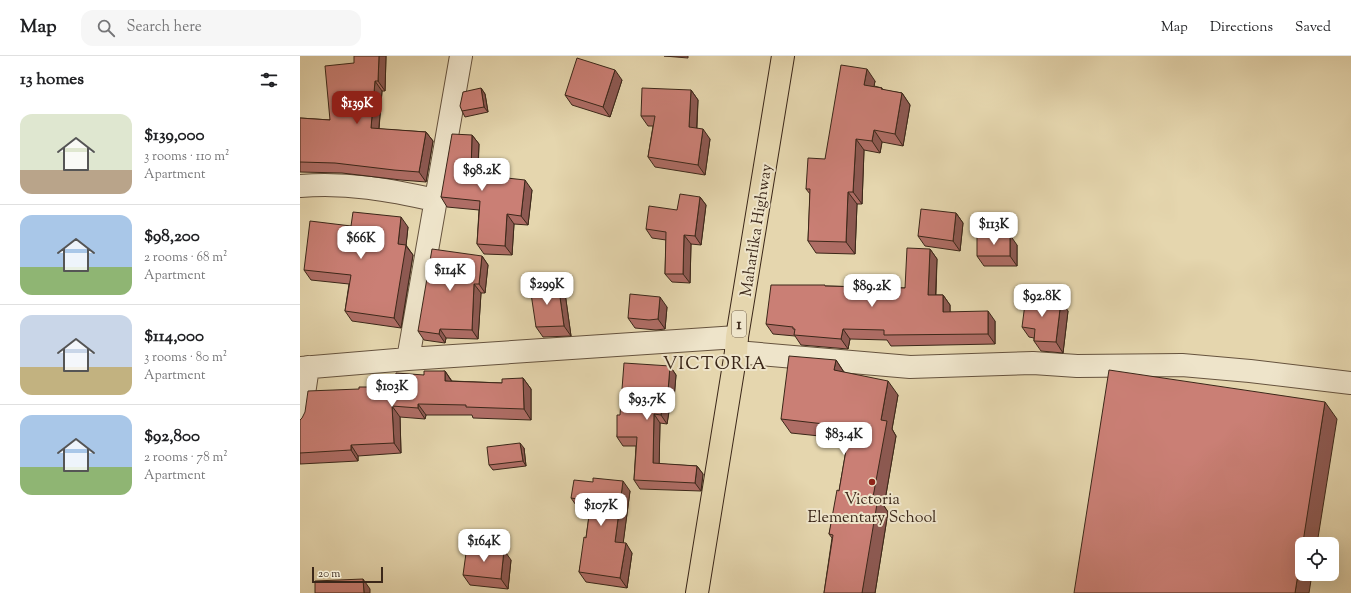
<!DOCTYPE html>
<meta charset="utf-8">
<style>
:root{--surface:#fff;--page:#f6f6f6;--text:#202124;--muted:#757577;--line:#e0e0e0;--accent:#8f2418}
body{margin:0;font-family:"Sorts Mill Goudy",serif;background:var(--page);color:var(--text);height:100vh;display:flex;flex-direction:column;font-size:15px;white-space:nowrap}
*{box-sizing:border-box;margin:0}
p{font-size:13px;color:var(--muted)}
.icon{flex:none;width:22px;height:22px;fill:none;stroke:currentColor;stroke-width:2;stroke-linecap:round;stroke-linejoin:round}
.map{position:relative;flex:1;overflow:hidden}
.sheet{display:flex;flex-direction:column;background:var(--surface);width:300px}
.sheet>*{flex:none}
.controls{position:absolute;left:995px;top:481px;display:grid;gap:8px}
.controls a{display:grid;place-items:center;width:44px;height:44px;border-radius:8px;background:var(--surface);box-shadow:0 4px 16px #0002;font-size:20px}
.scale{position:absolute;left:12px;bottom:10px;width:71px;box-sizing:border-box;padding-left:4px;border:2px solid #3b2719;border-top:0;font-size:11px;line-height:14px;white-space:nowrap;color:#3b2719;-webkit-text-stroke:3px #eee4ca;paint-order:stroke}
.price{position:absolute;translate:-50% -34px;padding:0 9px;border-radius:8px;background:#fff;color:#222;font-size:13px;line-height:26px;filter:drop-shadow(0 1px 2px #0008)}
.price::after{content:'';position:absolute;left:50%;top:24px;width:12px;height:9px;margin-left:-6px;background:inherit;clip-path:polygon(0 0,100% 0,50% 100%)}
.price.current{background:var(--accent);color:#fff}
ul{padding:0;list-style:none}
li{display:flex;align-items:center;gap:12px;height:100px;padding:0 20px}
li+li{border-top:1px solid var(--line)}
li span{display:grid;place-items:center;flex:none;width:112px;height:80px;border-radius:12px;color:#555}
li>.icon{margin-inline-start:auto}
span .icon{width:48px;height:48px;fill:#fffc;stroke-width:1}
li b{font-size:17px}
h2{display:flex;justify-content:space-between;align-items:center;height:48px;padding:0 20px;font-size:17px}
header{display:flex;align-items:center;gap:24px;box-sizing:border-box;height:56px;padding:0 20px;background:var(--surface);border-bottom:1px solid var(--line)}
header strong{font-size:19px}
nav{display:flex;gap:22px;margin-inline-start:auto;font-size:14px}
.search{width:280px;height:36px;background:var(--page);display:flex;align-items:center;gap:10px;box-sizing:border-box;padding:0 14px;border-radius:12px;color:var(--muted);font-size:15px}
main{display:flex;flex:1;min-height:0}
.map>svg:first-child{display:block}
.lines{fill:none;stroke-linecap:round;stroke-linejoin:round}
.minor-casing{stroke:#66533e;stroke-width:24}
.highway-casing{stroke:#3b2719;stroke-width:24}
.minor{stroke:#eee4ca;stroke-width:22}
.highway{stroke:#e5d6ae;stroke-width:22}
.wall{fill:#ae6d65;stroke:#3b2719}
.shaded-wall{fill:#8d5952;stroke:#3b2719}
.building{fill:#ca7f75;stroke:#3b2719}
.poi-dot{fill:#8f2418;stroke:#eee4ca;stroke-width:1.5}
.labels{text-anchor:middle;stroke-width:4;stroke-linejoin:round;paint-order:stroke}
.shield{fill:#eee4ca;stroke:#71604e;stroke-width:1}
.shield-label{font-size:15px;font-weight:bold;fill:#3b2719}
.street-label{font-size:16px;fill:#3b2719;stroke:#eee4ca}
.poi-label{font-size:16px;fill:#3b2719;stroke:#eee4ca}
.quarter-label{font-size:18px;letter-spacing:1px;fill:#3b2719;stroke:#eee4ca}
</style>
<header>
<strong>Map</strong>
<div class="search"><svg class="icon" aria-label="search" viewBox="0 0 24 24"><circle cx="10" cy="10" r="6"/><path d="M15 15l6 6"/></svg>Search here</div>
<nav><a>Map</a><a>Directions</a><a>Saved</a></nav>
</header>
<main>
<section class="sheet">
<h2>13 homes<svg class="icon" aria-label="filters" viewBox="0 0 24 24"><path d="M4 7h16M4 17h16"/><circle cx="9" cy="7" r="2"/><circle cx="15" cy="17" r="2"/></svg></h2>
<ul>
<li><span style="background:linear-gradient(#dfe7d0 70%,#b9a48a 0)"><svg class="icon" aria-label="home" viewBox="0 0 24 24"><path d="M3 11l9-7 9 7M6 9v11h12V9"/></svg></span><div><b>$139,000</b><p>3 rooms · 110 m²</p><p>Apartment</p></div></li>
<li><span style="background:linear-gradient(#a9c7e8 65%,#8fb573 0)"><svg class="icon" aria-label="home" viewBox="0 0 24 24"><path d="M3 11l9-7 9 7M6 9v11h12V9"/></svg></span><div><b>$98,200</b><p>2 rooms · 68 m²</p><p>Apartment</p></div></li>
<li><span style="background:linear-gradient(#c9d6e8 65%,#c2b280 0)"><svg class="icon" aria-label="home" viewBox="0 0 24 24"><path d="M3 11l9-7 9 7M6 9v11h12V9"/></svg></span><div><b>$114,000</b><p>3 rooms · 80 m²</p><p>Apartment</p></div></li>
<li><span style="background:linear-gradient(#a9c7e8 65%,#8fb573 0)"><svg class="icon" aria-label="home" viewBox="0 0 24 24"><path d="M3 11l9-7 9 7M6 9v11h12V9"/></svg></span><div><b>$92,800</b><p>2 rooms · 78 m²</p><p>Apartment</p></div></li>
</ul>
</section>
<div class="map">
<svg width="1051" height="537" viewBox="0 0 1051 537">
<rect width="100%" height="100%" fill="#e5d6ae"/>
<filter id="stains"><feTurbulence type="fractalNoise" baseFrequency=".005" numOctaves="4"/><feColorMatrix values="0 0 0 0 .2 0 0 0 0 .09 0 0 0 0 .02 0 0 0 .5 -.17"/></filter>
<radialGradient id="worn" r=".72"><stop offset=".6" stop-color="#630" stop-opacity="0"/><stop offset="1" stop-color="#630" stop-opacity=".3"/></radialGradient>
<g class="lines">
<defs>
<path id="minor" d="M 0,130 C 47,126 90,134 135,144
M 436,296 L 610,311 L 733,307 L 777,310 L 882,309 L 950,315 L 1051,327
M 108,303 L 161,0
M 0,312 L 108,303 L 437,281
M 0,365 L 8,311"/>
<path id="highway" d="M 397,537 L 436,296 L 437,281 L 483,0"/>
</defs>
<use href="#minor" class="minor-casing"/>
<use href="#highway" class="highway-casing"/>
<use href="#minor" class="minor"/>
<use href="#highway" class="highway"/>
</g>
<path class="wall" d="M 86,0 L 85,35 L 82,35 L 79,73 L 126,76 L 133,85 L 126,126 L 101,124 L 42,117 L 0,116 L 0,62 L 30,64 L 54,7 Z
M 364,0 L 388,0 L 388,2 Z
M 322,24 L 310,61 L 272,49 L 265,39 Z
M 575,25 L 574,30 L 582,32 L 583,34 L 602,37 L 610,49 L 603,90 L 582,86 L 580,97 L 564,94 L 562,148 L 557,148 L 555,198 L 516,197 L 508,185 L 510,138 L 506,133 Z
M 181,32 L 185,38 L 188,56 L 165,61 L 162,55 Z
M 391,34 L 398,44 L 397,72 L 410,83 L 405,119 L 355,111 L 348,101 L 353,70 L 348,70 L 341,60 Z
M 172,79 L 179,88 L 178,119 L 232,134 L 228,169 L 214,168 L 212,199 L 184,198 L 177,188 L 179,154 L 147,151 L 141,141 Z
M 400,141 L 406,149 L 401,189 L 391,188 L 390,227 L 372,226 L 365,218 L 366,184 L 352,182 L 346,173 Z
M 656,157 L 663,167 L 660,195 L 625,190 L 618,180 Z
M 51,170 L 108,171 L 106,189 L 113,199 L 101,272 L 52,265 L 45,255 L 49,228 L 11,224 L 4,214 Z
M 717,189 L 717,210 L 684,210 L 677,200 Z
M 630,193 L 637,203 L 636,239 L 643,239 L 650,249 L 650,256 L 695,265 L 695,288 L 591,290 L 587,284 L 550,283 L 548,293 L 501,289 L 495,280 L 473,278 L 466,268 L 526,230 L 605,232 Z
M 182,200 L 188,209 L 185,237 L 181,237 L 178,283 L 146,282 L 145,287 L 124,284 L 118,275 Z
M 258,227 L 265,237 L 271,280 L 243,281 L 236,271 Z
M 367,251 L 365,273 L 356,274 L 335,272 L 328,262 Z
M 768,255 L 763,297 L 741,295 L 734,285 L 734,282 L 729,281 L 722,271 Z
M 536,304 L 544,316 L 598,339 L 592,373 L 596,380 L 584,450 L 588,456 L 575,537 L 524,537 L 532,482 L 529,478 L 539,435 L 548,383 L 491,377 L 481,363 Z
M 370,310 L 376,319 L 374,343 L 371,343 L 367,368 L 360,367 L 359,408 L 397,410 L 403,418 L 401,435 L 340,433 L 334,424 L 336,390 L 323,390 L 317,381 L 320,359 Z
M 145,315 L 152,325 L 202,327 L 223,322 L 231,333 L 231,364 L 173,362 L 172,359 L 126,359 L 125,363 L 100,361 L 101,397 L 58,400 L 58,405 L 0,408 L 0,364 L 95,331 L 124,319 Z
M 224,392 L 226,410 L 193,414 L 189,409 Z
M 330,435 L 323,487 L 332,497 L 327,532 L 286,526 L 279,516 L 286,482 L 290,453 L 278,452 L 271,442 Z
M 211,504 L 208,533 L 170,529 L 163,519 Z"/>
<path class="shaded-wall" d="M 79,0 L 86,0 L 85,35 L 78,25 Z
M 567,13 L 575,25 L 572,41 L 564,29 Z
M 315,14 L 322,24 L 310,61 L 303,51 Z
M 75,25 L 82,35 L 78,82 L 71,72 Z
M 181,32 L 185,38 L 188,56 L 184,51 Z
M 391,34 L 398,44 L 396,81 L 389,71 Z
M 602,37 L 610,49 L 603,90 L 595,78 Z
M 403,73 L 410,83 L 405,119 L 398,109 Z
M 574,74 L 582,86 L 580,97 L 572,85 Z
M 126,76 L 133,85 L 126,126 L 119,116 Z
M 172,79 L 179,88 L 177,128 L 171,118 Z
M 556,83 L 564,94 L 562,148 L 553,136 Z
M 225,124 L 232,134 L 228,169 L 221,160 Z
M 548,136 L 557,148 L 555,198 L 546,186 Z
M 400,141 L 406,149 L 401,189 L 395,180 Z
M 656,157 L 663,167 L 660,195 L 653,185 Z
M 207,158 L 214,168 L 212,199 L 205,190 Z
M 101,161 L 108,171 L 106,190 L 113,199 L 101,272 L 94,262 L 98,188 Z
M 384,179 L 391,188 L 390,227 L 383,218 Z
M 710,179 L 717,189 L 717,210 L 710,200 Z
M 630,193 L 637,203 L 635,249 L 628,239 Z
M 182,200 L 188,209 L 185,237 L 179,228 Z
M 258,227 L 265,237 L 271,280 L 264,270 Z
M 174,228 L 181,237 L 178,283 L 172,274 Z
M 643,239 L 650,249 L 650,266 L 643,256 Z
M 360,241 L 367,251 L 365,273 L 358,263 Z
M 761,245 L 768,255 L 763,297 L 756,286 Z
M 688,255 L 695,265 L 695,288 L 688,278 Z
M 140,273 L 146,282 L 145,287 L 139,278 Z
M 543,273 L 550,283 L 548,293 L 541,283 Z
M 536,304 L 545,318 L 534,314 Z
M 370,310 L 376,319 L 374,343 L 368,335 Z
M 145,315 L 152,326 L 145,325 Z
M 223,322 L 231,333 L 231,364 L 224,353 Z
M 588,325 L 598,339 L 592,373 L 596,380 L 584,450 L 588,456 L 575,537 L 562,537 L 573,441 L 581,364 Z
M 365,334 L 371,343 L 367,368 L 361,359 Z
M 1025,346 L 1037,363 L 1017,488 L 1002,488 Z
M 118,348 L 126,359 L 125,363 L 118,352 Z
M 92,350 L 100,361 L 101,397 L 94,387 Z
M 354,358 L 360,367 L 359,416 L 353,407 Z
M 220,387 L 224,392 L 226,410 L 223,405 Z
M 51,389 L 58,400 L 58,405 L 51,394 Z
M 397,410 L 403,418 L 401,435 L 395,427 Z
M 323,425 L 330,435 L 322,496 L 315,486 Z
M 326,487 L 332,497 L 327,532 L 320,522 Z
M 1002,490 L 1002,518 L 1012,518 L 1009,537 L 995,537 Z
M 204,494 L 211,504 L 208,533 L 201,523 Z
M 63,523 L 70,533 L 70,537 L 64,537 Z"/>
<path class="building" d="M 54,0 L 79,0 L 78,25 L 75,25 L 71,72 L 126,76 L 119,116 L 94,114 L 35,107 L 0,106 L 0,62 L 30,64 L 25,10 L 54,7 Z
M 277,2 L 315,14 L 303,51 L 265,39 Z
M 541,9 L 567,13 L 564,29 L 582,32 L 581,33 L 602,37 L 595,78 L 574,74 L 572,85 L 556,83 L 553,136 L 548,136 L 546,186 L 508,185 L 510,133 L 506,133 L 508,102 L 525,103 Z
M 181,32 L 184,51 L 162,55 L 160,50 L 163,36 Z
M 342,32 L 391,34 L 389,71 L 403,73 L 398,109 L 348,101 L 355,60 L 341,60 Z
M 152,78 L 172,79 L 171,118 L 225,124 L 221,160 L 207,158 L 205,190 L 177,188 L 180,145 L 141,141 Z
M 380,138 L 400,141 L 395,180 L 384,179 L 383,218 L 365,218 L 366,176 L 346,173 L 349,150 L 377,154 Z
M 621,153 L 656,157 L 653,185 L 618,180 Z
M 53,156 L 101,161 L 98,188 L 106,189 L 94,262 L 45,255 L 51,219 L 4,214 L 10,165 L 51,170 Z
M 710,179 L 710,200 L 677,200 L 677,180 Z
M 607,192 L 630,193 L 628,239 L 643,239 L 643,256 L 688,255 L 688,278 L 584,279 L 584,274 L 543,273 L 541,283 L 494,279 L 495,273 L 493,273 L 493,271 L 466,268 L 471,229 L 525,229 L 525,230 L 605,232 Z
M 132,193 L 182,200 L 179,228 L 174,228 L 172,274 L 140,273 L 139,278 L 118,275 Z
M 258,227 L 264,270 L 236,271 L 230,231 Z
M 330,238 L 360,241 L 358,263 L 349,264 L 328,262 Z
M 726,240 L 761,245 L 756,286 L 734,285 L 735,273 L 722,271 Z
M 489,300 L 536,304 L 534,314 L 588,325 L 581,364 L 587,365 L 573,441 L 578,442 L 562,537 L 524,537 L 533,479 L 529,478 L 537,434 L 539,435 L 550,371 L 481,363 Z
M 324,307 L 370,310 L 368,335 L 365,334 L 361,359 L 354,358 L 353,407 L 397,410 L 395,427 L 334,424 L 337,381 L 317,381 L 317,359 L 320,359 Z
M 809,314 L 1025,346 L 995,537 L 774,537 Z
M 124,315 L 145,315 L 145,325 L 202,327 L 202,323 L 223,322 L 224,353 L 166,351 L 166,349 L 118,348 L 118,352 L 92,350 L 94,387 L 51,389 L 51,394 L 0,397 L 0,364 L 2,362 L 5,356 L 8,335 L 59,333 L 59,331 L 95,331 L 96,317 L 124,319 Z
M 220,387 L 223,405 L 189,409 L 187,391 Z
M 293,422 L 323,425 L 315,486 L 326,487 L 320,522 L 279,516 L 284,481 L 286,482 L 291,445 L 271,442 L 274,424 L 293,426 Z
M 167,490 L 204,494 L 201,523 L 163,519 Z
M 63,523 L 64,537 L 15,537 L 15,525 Z"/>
<circle class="poi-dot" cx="572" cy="426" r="4"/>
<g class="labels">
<rect class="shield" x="432" y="255" width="14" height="26" rx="3"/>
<g class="shield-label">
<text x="439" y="273">1</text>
</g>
<g class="street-label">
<text transform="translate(455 174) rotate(-81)" y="6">Maharlika Highway</text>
</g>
<g class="poi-label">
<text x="572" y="448">Victoria<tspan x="572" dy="18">Elementary School</tspan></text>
</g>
<g class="quarter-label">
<text x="415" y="313">VICTORIA</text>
</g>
</g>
<rect width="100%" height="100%" filter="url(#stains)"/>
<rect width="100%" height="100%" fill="url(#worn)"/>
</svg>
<div class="controls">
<a><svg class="icon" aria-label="locate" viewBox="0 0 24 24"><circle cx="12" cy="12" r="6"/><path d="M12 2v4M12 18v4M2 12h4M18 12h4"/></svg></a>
</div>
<div class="scale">20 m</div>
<b class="price current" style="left:57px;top:69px">$139K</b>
<b class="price" style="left:182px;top:136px">$98.2K</b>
<b class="price" style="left:694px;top:190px">$113K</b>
<b class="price" style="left:61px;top:204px">$66K</b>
<b class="price" style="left:150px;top:236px">$114K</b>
<b class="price" style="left:247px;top:250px">$299K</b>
<b class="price" style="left:572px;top:252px">$89.2K</b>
<b class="price" style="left:742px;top:262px">$92.8K</b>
<b class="price" style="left:92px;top:352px">$103K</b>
<b class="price" style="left:347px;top:365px">$93.7K</b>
<b class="price" style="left:544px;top:400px">$83.4K</b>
<b class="price" style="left:301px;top:471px">$107K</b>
<b class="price" style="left:184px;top:507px">$164K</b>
</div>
</main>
